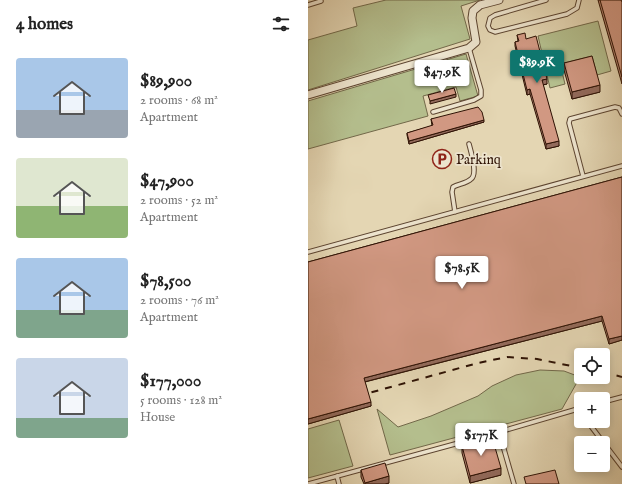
<!DOCTYPE html>
<meta charset="utf-8">
<style>
:root{--surface:#fff;--page:#f2f2f2;--text:#222;--muted:#767676;--accent:#0f766e}
body{margin:0;font-family:"IM FELL English",serif;background:var(--page);color:var(--text);height:100vh;display:flex;flex-direction:column;font-size:15px;white-space:nowrap}
*{box-sizing:border-box;margin:0}
p{font-size:13px;color:var(--muted)}
.icon{flex:none;width:22px;height:22px;fill:none;stroke:currentColor;stroke-width:2;stroke-linecap:round;stroke-linejoin:round}
.map{position:relative;flex:1;overflow:hidden}
.side{display:flex;flex-direction:column;background:var(--surface);width:308px}
.side>*{flex:none}
.fabs{position:absolute;left:266px;top:348px;display:grid;gap:8px}
.fabs a{display:grid;place-items:center;width:36px;height:36px;border-radius:4px;background:var(--surface);box-shadow:0 2px 10px #0003;font-size:20px}
.price{position:absolute;translate:-50% -34px;padding:0 9px;border-radius:4px;background:#fff;color:#222;font-size:13px;line-height:26px;filter:drop-shadow(0 1px 2px #0008)}
.price::after{content:'';position:absolute;left:50%;top:24px;width:12px;height:9px;margin-left:-6px;background:inherit;clip-path:polygon(0 0,100% 0,50% 100%)}
.price.active{background:var(--accent);color:#fff}
ul{padding:0;list-style:none}
li{display:flex;align-items:center;gap:12px;height:100px;padding:0 16px}
li span{display:grid;place-items:center;flex:none;width:112px;height:80px;border-radius:4px;color:#555}
li>.icon{margin-inline-start:auto}
span .icon{width:48px;height:48px;fill:#fffc;stroke-width:1}
li b{font-size:17px}
h2{display:flex;justify-content:space-between;align-items:center;height:48px;padding:0 16px;font-size:17px}
main{display:flex;flex:1;min-height:0}
.map>svg:first-child{display:block}
.green{fill:#b4be8d;stroke:#726849}
.lines{fill:none;stroke-linecap:round;stroke-linejoin:round}
.lane-casing{stroke:#5c4430;stroke-width:5.5}
.street-casing{stroke:#5c4430;stroke-width:9}
.lane{stroke:#ede4ce;stroke-width:3.5}
.street{stroke:#ede4ce;stroke-width:7}
.rail{stroke:#2f1305;stroke-width:2;stroke-dasharray:7 7;stroke-linecap:butt}
.wall{fill:#b48370;stroke:#2f1305}
.shaded-wall{fill:#926a5b;stroke:#2f1305}
.building{fill:#d19882;stroke:#2f1305}
.labels{text-anchor:middle;stroke-width:3.5;stroke-linejoin:round;paint-order:stroke}
.poi-label{font-size:14px;fill:#2f1305;stroke:#ede4ce;text-anchor:start}
</style>
<main>
<section class="side">
<h2>4 homes<svg class="icon" aria-label="filters" viewBox="0 0 24 24"><path d="M4 7h16M4 17h16"/><circle cx="9" cy="7" r="2"/><circle cx="15" cy="17" r="2"/></svg></h2>
<ul>
<li><span style="background:linear-gradient(#a9c7e8 65%,#9aa5b1 0)"><svg class="icon" aria-label="home" viewBox="0 0 24 24"><path d="M3 11l9-7 9 7M6 9v11h12V9"/></svg></span><div><b>$89,900</b><p>2 rooms · 68 m²</p><p>Apartment</p></div></li>
<li><span style="background:linear-gradient(#dfe7d0 60%,#8fb573 0)"><svg class="icon" aria-label="home" viewBox="0 0 24 24"><path d="M3 11l9-7 9 7M6 9v11h12V9"/></svg></span><div><b>$47,900</b><p>2 rooms · 52 m²</p><p>Apartment</p></div></li>
<li><span style="background:linear-gradient(#a9c7e8 65%,#7fa58c 0)"><svg class="icon" aria-label="home" viewBox="0 0 24 24"><path d="M3 11l9-7 9 7M6 9v11h12V9"/></svg></span><div><b>$78,500</b><p>2 rooms · 76 m²</p><p>Apartment</p></div></li>
<li><span style="background:linear-gradient(#c9d6e8 75%,#7fa58c 0)"><svg class="icon" aria-label="home" viewBox="0 0 24 24"><path d="M3 11l9-7 9 7M6 9v11h12V9"/></svg></span><div><b>$177,000</b><p>5 rooms · 128 m²</p><p>House</p></div></li>
</ul>
</section>
<div class="map">
<svg width="314" height="484" viewBox="0 0 314 484">
<rect width="100%" height="100%" fill="#e4d6b3"/>
<filter id="stains"><feTurbulence type="fractalNoise" baseFrequency=".005" numOctaves="4"/><feColorMatrix values="0 0 0 0 .2 0 0 0 0 .09 0 0 0 0 .02 0 0 0 .5 -.17"/></filter>
<radialGradient id="worn" r=".72"><stop offset=".6" stop-color="#630" stop-opacity="0"/><stop offset="1" stop-color="#630" stop-opacity=".3"/></radialGradient>
<path class="green" d="M 78,0 L 172,0 L 153,6 L 162,39 L 0,90 L 0,40 L 49,26 L 45,8 Z
M 290,21 L 303,71 L 289,75 L 284,56 L 252,64 L 257,84 L 242,88 L 230,36 Z
M 158,54 L 170,96 L 152,101 L 148,87 L 115,96 L 120,116 L 0,149 L 0,101 Z
M 232,370 L 256,371 L 272,377 L 254,409 L 82,455 L 69,409 L 90,427 L 123,416 L 170,396 L 184,386 L 208,375 Z
M 31,420 L 45,466 L 0,478 L 0,429 Z"/>
<g class="lines">
<defs>
<path id="lane" d="M 238,0 L 187,15 L 182,18 L 180,26 L 182,30 L 187,32 L 259,14 L 269,8 L 271,0
M 0,5 L 13,1
M 125,112 L 166,100 L 173,96 L 173,90 L 161,48
M 275,176 L 261,123 L 262,119 L 307,107 L 311,108 L 314,114
M 147,212 L 144,192 L 145,187 C 151,184 159,183 163,179 C 170,174 163,152 161,144
M 0,252 L 314,166
M 295,402 L 314,397
M 279,421 L 314,467
M 191,432 L 206,484
M 29,476 L 31,484
M 0,484 L 191,432 L 273,408"/>
<path id="street" d="M 0,95 L 161,48 L 168,42 L 164,18 L 165,11 L 172,5 L 191,0"/>
</defs>
<use href="#lane" class="lane-casing"/>
<use href="#street" class="street-casing"/>
<use href="#lane" class="lane"/>
<use href="#street" class="street"/>
<path class="rail" d="M 295,372 L 314,377
M 50,396 L 170,363 L 199,357 L 229,359 L 273,368"/>
</g>
<path class="wall" d="M 290,0 L 313,0 L 314,2 L 314,84 Z
M 209,35 L 218,39 L 239,84 L 235,85 L 251,146 L 238,149 L 222,94 L 219,95 L 207,46 L 207,42 L 210,41 Z
M 256,63 L 292,92 L 264,99 L 256,70 Z
M 123,119 L 176,122 L 101,144 L 99,135 L 99,133 L 124,126 Z
M 314,177 L 314,340 L 301,344 L 294,321 L 57,382 L 63,406 L 0,424 L 0,262 Z
M 154,446 L 193,475 L 162,483 L 154,453 Z
M 53,470 L 81,483 L 77,484 L 56,484 L 53,477 Z"/>
<path class="shaded-wall" d="M 239,79 L 239,84 L 234,85 L 234,80 Z
M 292,85 L 292,92 L 264,99 L 264,92 Z
M 222,89 L 222,94 L 219,95 L 219,90 Z
M 148,94 L 148,97 L 122,104 L 122,101 Z
M 176,120 L 176,122 L 101,144 L 101,141 Z
M 251,141 L 251,146 L 238,149 L 238,144 Z
M 294,316 L 294,321 L 56,382 L 56,378 Z
M 314,336 L 314,340 L 301,344 L 301,339 Z
M 63,402 L 63,406 L 0,424 L 0,419 Z
M 193,468 L 193,475 L 162,483 L 162,476 Z
M 81,476 L 81,483 L 77,484 L 57,484 L 57,483 Z"/>
<path class="building" d="M 292,0 L 313,0 L 314,2 L 314,77 Z
M 217,33 L 218,39 L 228,36 L 239,79 L 234,80 L 251,141 L 238,144 L 222,89 L 219,90 L 207,42 L 211,41 L 209,35 Z
M 284,56 L 292,85 L 264,92 L 256,63 Z
M 146,88 L 148,94 L 122,101 L 120,95 Z
M 170,107 L 174,112 L 176,120 L 101,141 L 99,133 L 125,125 L 123,119 Z
M 314,177 L 314,336 L 301,339 L 294,316 L 56,378 L 63,402 L 0,419 L 0,262 Z
M 184,437 L 193,468 L 162,476 L 154,446 Z
M 77,463 L 81,476 L 57,483 L 53,470 Z
M 247,470 L 251,484 L 218,484 L 216,477 Z"/>
<defs>
<symbol id="parking-ring" viewBox="-11 -11 22 22"><circle r="9.5" fill="#ede4ce" stroke="#8f2418" stroke-width="1.5"/><path d="M-3.5-5.5H1a3.5 3.5 0 0 1 0 7H-1V5.5H-3.5ZM-1-3.4V-.6H.8a1.4 1.4 0 0 0 0-2.8Z" fill="#8f2418"/></symbol>
</defs>
<g fill-rule="evenodd">
<use href="#parking-ring" x="123" y="148" width="22" height="22"/>
</g>
<g class="labels">
<g class="poi-label">
<text x="148" y="164">Parkinq</text>
</g>
</g>
<rect width="100%" height="100%" filter="url(#stains)"/>
<rect width="100%" height="100%" fill="url(#worn)"/>
</svg>
<div class="fabs">
<a><svg class="icon" aria-label="locate" viewBox="0 0 24 24"><circle cx="12" cy="12" r="6"/><path d="M12 2v4M12 18v4M2 12h4M18 12h4"/></svg></a>
<a>+</a>
<a>−</a>
</div>
<b class="price active" style="left:229px;top:84px">$89.9K</b>
<b class="price" style="left:134px;top:94px">$47.9K</b>
<b class="price" style="left:154px;top:290px">$78.5K</b>
<b class="price" style="left:173px;top:457px">$177K</b>
</div>
</main>
